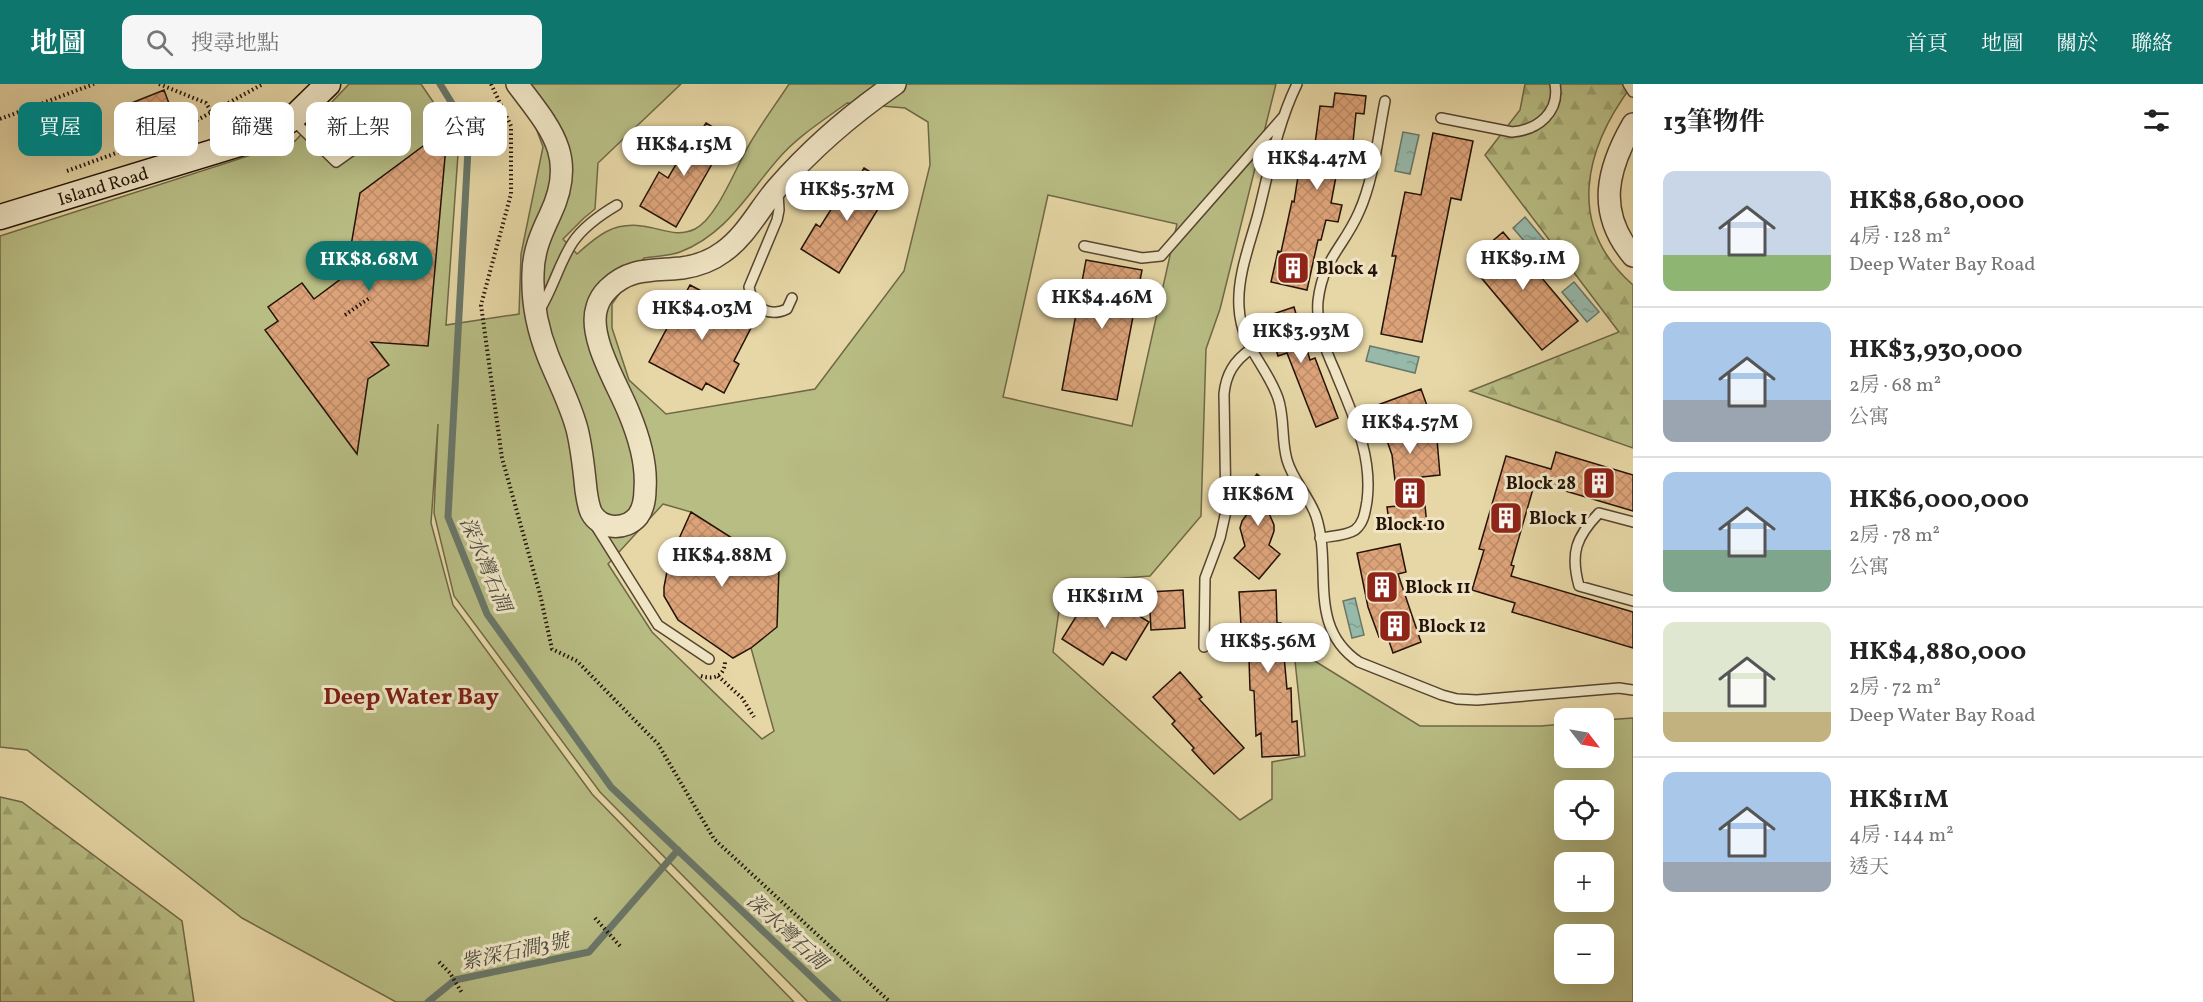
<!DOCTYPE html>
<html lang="zh-TW">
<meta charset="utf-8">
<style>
:root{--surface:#fff;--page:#f6f6f6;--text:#222;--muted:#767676;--line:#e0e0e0;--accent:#0f766e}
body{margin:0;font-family:Vollkorn,"Noto Serif TC",serif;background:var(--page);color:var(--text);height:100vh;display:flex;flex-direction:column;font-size:22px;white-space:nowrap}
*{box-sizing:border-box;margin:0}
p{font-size:20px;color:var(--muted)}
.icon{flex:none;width:33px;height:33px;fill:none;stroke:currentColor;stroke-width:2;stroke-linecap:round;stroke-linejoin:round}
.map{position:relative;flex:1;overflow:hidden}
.details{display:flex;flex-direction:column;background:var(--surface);width:570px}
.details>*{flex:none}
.guide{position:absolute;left:18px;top:18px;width:570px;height:54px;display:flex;gap:12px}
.needle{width:39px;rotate:121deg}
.controls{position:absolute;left:1554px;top:624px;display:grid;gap:12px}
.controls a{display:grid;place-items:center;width:60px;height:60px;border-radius:12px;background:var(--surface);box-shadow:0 6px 24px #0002;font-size:30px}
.price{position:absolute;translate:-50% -51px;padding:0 14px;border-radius:21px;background:#fff;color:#222;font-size:20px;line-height:39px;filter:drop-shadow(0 2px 3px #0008)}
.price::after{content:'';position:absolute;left:50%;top:36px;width:18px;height:14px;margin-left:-9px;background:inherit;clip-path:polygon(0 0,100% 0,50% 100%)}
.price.current{background:var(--accent);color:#fff}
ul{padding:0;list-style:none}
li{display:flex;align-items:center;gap:18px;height:150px;padding:0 30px}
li+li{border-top:2px solid var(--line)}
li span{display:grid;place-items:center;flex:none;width:168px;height:120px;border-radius:12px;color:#555}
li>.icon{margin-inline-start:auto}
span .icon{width:72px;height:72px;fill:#fffc;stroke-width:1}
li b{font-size:26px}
h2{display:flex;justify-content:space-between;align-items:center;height:72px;padding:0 30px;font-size:26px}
.tag{padding:0 21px;border-radius:12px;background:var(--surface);box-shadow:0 6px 24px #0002;font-size:21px;line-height:54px}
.tag.current{background:var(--accent);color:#fff}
header{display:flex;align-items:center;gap:36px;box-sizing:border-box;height:84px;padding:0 30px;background:var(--accent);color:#fff}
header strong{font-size:28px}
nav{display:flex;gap:33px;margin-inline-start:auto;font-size:21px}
.search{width:420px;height:54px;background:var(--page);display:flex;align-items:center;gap:15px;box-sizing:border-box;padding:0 21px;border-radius:12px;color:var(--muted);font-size:22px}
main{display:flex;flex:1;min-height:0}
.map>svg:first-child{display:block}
.grass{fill:#b8bd84;stroke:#6e6846;stroke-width:1.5;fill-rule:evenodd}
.forest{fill:url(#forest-firs);stroke:#6e6846;stroke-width:1.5}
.water{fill:url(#water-ripples);stroke:#697769;stroke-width:1.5}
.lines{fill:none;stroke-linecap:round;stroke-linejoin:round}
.stream{stroke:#697769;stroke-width:7}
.building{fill:url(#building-cross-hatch);stroke:#251308;stroke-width:1.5}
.service-casing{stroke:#564430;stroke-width:12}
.tertiary-casing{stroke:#564430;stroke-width:24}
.secondary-casing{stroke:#251308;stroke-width:27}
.path{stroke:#251308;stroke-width:4;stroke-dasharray:1.5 3;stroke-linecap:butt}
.service{stroke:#efe5c5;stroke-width:9}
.tertiary{stroke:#efe5c5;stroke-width:21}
.secondary{stroke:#efe5c5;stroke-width:24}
.labels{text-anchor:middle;stroke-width:6;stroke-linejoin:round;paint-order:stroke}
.street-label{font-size:18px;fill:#251308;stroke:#efe5c5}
.poi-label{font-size:18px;font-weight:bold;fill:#251308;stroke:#efe5c5;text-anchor:start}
.water-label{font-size:20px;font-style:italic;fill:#4d4d41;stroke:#efe5c5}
.district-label{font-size:24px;font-weight:bold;fill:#7a1f14;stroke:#efe5c5}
</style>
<header>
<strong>地圖</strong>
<div class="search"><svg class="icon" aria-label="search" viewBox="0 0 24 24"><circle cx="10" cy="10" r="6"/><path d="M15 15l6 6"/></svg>搜尋地點</div>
<nav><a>首頁</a><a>地圖</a><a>關於</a><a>聯絡</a></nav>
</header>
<main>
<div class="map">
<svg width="1633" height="918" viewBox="0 0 1633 918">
<defs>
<pattern id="forest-firs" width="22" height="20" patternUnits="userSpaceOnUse" patternTransform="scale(1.5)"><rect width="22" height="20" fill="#b8bd84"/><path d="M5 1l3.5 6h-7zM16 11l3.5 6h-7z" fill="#9ea270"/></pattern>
<pattern id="water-ripples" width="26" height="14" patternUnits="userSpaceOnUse" patternTransform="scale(1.5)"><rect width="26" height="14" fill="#97b9aa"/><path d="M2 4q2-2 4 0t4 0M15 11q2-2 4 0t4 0" fill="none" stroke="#829e91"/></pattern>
<pattern id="building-cross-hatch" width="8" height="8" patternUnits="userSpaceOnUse" patternTransform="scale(1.5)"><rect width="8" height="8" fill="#dca379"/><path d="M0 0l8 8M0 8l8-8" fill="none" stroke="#bd8b67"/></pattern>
</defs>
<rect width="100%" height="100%" fill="#e7d7a6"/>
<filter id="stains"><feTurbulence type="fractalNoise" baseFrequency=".00333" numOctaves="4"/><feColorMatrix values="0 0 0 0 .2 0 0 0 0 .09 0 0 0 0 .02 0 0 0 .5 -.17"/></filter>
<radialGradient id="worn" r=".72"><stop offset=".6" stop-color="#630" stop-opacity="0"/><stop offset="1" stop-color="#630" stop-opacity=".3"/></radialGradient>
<path class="grass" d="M 349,0 L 421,0 L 459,56 L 446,241 L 519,230 L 521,170 L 543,63 L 520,0 L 681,0 L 598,79 L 595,125 L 584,134 L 563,155 L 577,170 C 597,152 613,138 642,142 C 661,144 676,154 695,145 C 717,134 736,83 749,61 C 761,40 776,20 789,0 L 1276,0 L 1220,225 L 1206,265 L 1201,432 L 1150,492 L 1063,499 L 1053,568 L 1240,736 L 1272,715 L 1272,678 L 1305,672 L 1295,577 L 1305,571 L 1420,642 L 1541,642 L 1564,640 L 1564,674 L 1604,674 L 1604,636 L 1633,634 L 1633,918 L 808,918 L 600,708 L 454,512 L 434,429 L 438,340 L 431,439 L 453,521 L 592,710 L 794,918 L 396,918 L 242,834 L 27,666 L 0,663 L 0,152 L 295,57 ZM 847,19 L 905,24 L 928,38 L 930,81 L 904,187 L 815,305 L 666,330 L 629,296 L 612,244 L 612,220 L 644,174 C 656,172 669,172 680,168 C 727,150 748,109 779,74 C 798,52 824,36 847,19 ZM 1048,111 L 1177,140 L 1132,342 L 1003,313 ZM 663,420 L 691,428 L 751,564 L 774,647 L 762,655 L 652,548 L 608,480 ZM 1564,706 L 1604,706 L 1604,746 L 1564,746 ZM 1564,778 L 1604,778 L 1604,818 L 1564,818 ZM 1564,850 L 1604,850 L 1604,890 L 1564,890 Z"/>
<path class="forest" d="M 1525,0 L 1633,0 C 1584,65 1565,141 1633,201 L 1633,364 L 1470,307 L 1619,248 L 1485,71 L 1520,26 Z
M 0,713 L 22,718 L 182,837 L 194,918 L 0,918 Z"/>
<path class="water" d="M 1403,48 L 1419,51 L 1410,90 L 1395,87 Z
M 1525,133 L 1551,164 L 1539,174 L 1513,144 Z
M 1574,198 L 1599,228 L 1587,238 L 1562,208 Z
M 1370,262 L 1419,273 L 1415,289 L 1366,277 Z
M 1355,514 L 1364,551 L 1352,554 L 1343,517 Z"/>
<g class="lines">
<path class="stream" d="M 440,0 L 469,47 L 448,433 L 487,530 L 611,703 L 838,918
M 428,918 L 455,896 L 589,868 L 678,766"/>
</g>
<path class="building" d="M 164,6 L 174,33 L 134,49 L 124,22 Z
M 1335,9 L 1366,12 L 1364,30 L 1356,29 L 1353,58 L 1350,57 L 1345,84 L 1338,82 L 1331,119 L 1342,121 L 1338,138 L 1326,136 L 1321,156 L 1318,156 L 1307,206 L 1271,198 L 1278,167 L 1281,168 L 1292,117 L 1294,118 L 1301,73 L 1313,75 L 1320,22 L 1333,23 Z
M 706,39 L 728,52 L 676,143 L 640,122 L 659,88 L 668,94 L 697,45 L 701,47 Z
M 1433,49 L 1473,57 L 1461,116 L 1451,114 L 1422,258 L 1381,250 L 1396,172 L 1392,172 L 1405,108 L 1421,111 Z
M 438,51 L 446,62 L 428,262 L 371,258 L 389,281 L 368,295 L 357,370 L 265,246 L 278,237 L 268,223 L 302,199 L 314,215 L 346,191 L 360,109 Z
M 864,84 L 892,102 L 839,189 L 801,165 L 816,140 L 820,143 L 842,108 L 848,111 Z
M 1503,148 L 1578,237 L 1542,266 L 1468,178 Z
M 1086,176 L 1142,186 L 1117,316 L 1062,306 Z
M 690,201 L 743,229 L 740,235 L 752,242 L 734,277 L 739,280 L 724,309 L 706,299 L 702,306 L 649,278 Z
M 1294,223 L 1310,276 L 1315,274 L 1338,334 L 1316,343 L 1287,269 L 1278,272 L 1271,248 L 1266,249 L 1261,234 Z
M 1421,305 L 1439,355 L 1437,355 L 1440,391 L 1422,393 L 1427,441 L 1390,445 L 1387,423 L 1398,422 L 1392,371 L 1375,322 Z
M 1556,368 L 1633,391 L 1633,427 L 1535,398 L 1511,481 L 1514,482 L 1511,492 L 1633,528 L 1633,564 L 1512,528 L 1515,519 L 1472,506 L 1484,466 L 1479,465 L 1506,372 L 1551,385 Z
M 1257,390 L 1282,411 L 1268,427 L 1274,441 L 1274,447 L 1269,461 L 1280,470 L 1259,495 L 1234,474 L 1245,462 L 1240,444 L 1242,437 L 1250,426 L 1236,415 Z
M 691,428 L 779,484 L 777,543 L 751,564 L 733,574 L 678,536 L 664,512 L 664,503 L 669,477 Z
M 1400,460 L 1406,488 L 1398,490 L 1421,558 L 1393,569 L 1387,551 L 1379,553 L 1368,523 L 1357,469 Z
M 1094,504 L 1149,538 L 1126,576 L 1112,568 L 1103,581 L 1062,555 Z
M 1183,506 L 1185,544 L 1151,546 L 1149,508 Z
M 1276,506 L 1277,539 L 1281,539 L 1287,605 L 1291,604 L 1292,638 L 1297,637 L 1299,671 L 1262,673 L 1261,649 L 1256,652 L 1254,607 L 1250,606 L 1249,574 L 1246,574 L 1244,541 L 1241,541 L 1239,508 Z
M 1180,588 L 1202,613 L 1199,615 L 1244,664 L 1214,690 L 1192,666 L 1194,664 L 1172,640 L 1175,637 L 1153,613 Z"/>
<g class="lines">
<defs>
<path id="service" d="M 1297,0 C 1277,41 1269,87 1258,130 C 1250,160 1237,192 1239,223 C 1241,263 1266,280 1278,314 C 1285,334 1281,355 1287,376 C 1293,397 1309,412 1316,432 C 1333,484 1306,542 1359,578 L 1442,611 L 1457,615 L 1477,616 L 1619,604 L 1633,606
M 1628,0 L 1633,8
M 1441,34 L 1512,48 C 1538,46 1560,28 1555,0
M 292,35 L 336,78 L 385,43
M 778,107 L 779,126 L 777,136 L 749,203 C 752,223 768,234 787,225 L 792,214
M 1084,162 L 1142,174 L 1161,172 L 1283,33
M 539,227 C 553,205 559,179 573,158 C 584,142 600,131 617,121
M 1633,438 L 1599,429 C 1576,453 1570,469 1579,502 L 1633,517
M 594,439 L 658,541 L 709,575
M 1320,454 C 1331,452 1346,452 1355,446 C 1364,439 1365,428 1367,417 C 1373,370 1352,330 1335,287 C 1325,265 1316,242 1318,217 C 1323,174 1344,163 1359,128 C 1374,95 1378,52 1385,17
M 1204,563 L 1205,494 L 1220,454 L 1226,427 L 1224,310 C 1226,290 1234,277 1251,265"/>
<path id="tertiary" d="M 517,0 C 551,45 578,73 550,131 C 541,150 533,168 533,190 C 532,217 538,247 548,272 C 558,297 570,319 577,345 C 582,365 584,386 586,406 C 587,413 588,421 591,428 C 600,446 626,447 638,432 C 644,424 645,415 645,405 C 647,380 639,353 629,329 C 618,301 587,253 597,223 C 599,216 603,210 608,205 C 630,183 653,187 682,184 C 696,182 711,177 723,168 C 746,152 759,125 777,104 C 811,65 853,29 895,0
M 1633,40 C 1607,85 1596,128 1633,172"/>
<path id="secondary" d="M 0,133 L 262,53 L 292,35 L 328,0"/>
</defs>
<use href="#service" class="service-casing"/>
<use href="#tertiary" class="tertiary-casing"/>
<use href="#secondary" class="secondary-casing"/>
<path class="path" d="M 159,0 L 206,19 L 212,29
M 491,0 L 511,42 L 511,110 L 481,221 L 502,374 L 540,510 L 552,565 L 577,577 L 658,660 L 714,755 L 890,918
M 0,35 L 94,0
M 67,87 L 179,46 L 263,0
M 345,231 L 371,213
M 701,592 C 714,596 725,592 725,577
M 718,592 L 742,614 L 754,633
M 595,834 L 620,862
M 439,878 L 450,889 L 462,909"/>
<use href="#service" class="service"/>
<use href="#tertiary" class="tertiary"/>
<use href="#secondary" class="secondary"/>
</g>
<defs>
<symbol id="building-square" viewBox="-11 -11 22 22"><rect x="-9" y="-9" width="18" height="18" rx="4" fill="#8f2418" stroke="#efe5c5"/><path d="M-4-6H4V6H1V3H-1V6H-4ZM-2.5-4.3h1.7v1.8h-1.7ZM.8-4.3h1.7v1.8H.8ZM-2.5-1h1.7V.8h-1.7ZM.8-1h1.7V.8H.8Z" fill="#fff"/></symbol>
</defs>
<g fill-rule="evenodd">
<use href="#building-square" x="1274" y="165" width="38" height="38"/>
<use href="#building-square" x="1580" y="380" width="38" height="38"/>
<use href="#building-square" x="1391" y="390" width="38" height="38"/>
<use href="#building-square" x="1487" y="415" width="38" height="38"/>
<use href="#building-square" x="1363" y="484" width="38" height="38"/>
<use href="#building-square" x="1376" y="523" width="38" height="38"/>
</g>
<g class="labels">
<g class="street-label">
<text transform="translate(103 102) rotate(-17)" y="6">Island Road</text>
</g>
<g class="poi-label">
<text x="1316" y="190">Block 4</text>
<text x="1576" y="405" text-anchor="end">Block 28</text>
<text x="1529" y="440">Block 1</text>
<text x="1410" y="446" text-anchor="middle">Block 10</text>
<text x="1405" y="509">Block 11</text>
<text x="1418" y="548">Block 12</text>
</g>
<g class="water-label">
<text transform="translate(486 480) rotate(67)" y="7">深水灣石澗</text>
<text transform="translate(787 847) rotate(43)" y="7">深水灣石澗</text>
<text transform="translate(515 867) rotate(-12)" y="7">紫深石澗3號</text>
</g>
<g class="district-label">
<text x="411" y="620">Deep Water Bay</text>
</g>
</g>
<rect width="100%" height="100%" filter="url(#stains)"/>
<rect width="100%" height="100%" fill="url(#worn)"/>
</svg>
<div class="controls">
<a><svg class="needle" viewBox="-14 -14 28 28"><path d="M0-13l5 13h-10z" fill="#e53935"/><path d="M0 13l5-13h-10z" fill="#767676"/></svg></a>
<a><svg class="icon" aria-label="locate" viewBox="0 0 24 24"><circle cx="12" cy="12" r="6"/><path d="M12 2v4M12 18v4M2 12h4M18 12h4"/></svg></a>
<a>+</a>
<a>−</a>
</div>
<b class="price" style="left:684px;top:93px">HK$4.15M</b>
<b class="price" style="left:1317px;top:107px">HK$4.47M</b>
<b class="price" style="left:847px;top:138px">HK$5.37M</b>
<b class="price" style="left:1523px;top:207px">HK$9.1M</b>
<b class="price current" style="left:369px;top:208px">HK$8.68M</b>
<b class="price" style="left:1102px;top:246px">HK$4.46M</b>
<b class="price" style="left:702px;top:257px">HK$4.03M</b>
<b class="price" style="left:1301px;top:280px">HK$3.93M</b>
<b class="price" style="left:1410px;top:371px">HK$4.57M</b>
<b class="price" style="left:1258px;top:443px">HK$6M</b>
<b class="price" style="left:722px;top:504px">HK$4.88M</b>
<b class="price" style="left:1105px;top:545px">HK$11M</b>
<b class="price" style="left:1268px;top:590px">HK$5.56M</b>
<div class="guide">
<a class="tag current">買屋</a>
<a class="tag">租屋</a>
<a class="tag">篩選</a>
<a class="tag">新上架</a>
<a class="tag">公寓</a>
</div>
</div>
<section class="details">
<h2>13筆物件<svg class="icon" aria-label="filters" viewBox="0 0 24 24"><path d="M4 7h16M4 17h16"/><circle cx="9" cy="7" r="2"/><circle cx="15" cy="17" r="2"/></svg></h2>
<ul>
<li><span style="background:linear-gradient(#c9d6e8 70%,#8fb573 0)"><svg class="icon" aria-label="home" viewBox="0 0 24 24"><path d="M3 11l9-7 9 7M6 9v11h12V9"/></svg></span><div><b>HK$8,680,000</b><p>4房 · 128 m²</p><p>Deep Water Bay Road</p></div></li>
<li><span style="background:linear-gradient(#a9c7e8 65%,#9aa5b1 0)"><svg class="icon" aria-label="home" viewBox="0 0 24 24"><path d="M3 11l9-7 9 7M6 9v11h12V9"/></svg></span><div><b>HK$3,930,000</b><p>2房 · 68 m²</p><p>公寓</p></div></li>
<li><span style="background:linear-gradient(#a9c7e8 65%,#7fa58c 0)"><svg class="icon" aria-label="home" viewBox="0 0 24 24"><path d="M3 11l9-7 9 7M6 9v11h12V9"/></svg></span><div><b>HK$6,000,000</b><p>2房 · 78 m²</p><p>公寓</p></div></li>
<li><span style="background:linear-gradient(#dfe7d0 75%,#c2b280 0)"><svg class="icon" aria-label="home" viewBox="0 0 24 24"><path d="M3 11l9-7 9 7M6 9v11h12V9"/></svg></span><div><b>HK$4,880,000</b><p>2房 · 72 m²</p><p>Deep Water Bay Road</p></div></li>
<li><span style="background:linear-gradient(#a9c7e8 75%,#9aa5b1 0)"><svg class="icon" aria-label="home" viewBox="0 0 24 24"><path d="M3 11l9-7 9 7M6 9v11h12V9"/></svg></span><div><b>HK$11M</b><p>4房 · 144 m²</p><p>透天</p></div></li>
</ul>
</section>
</main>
